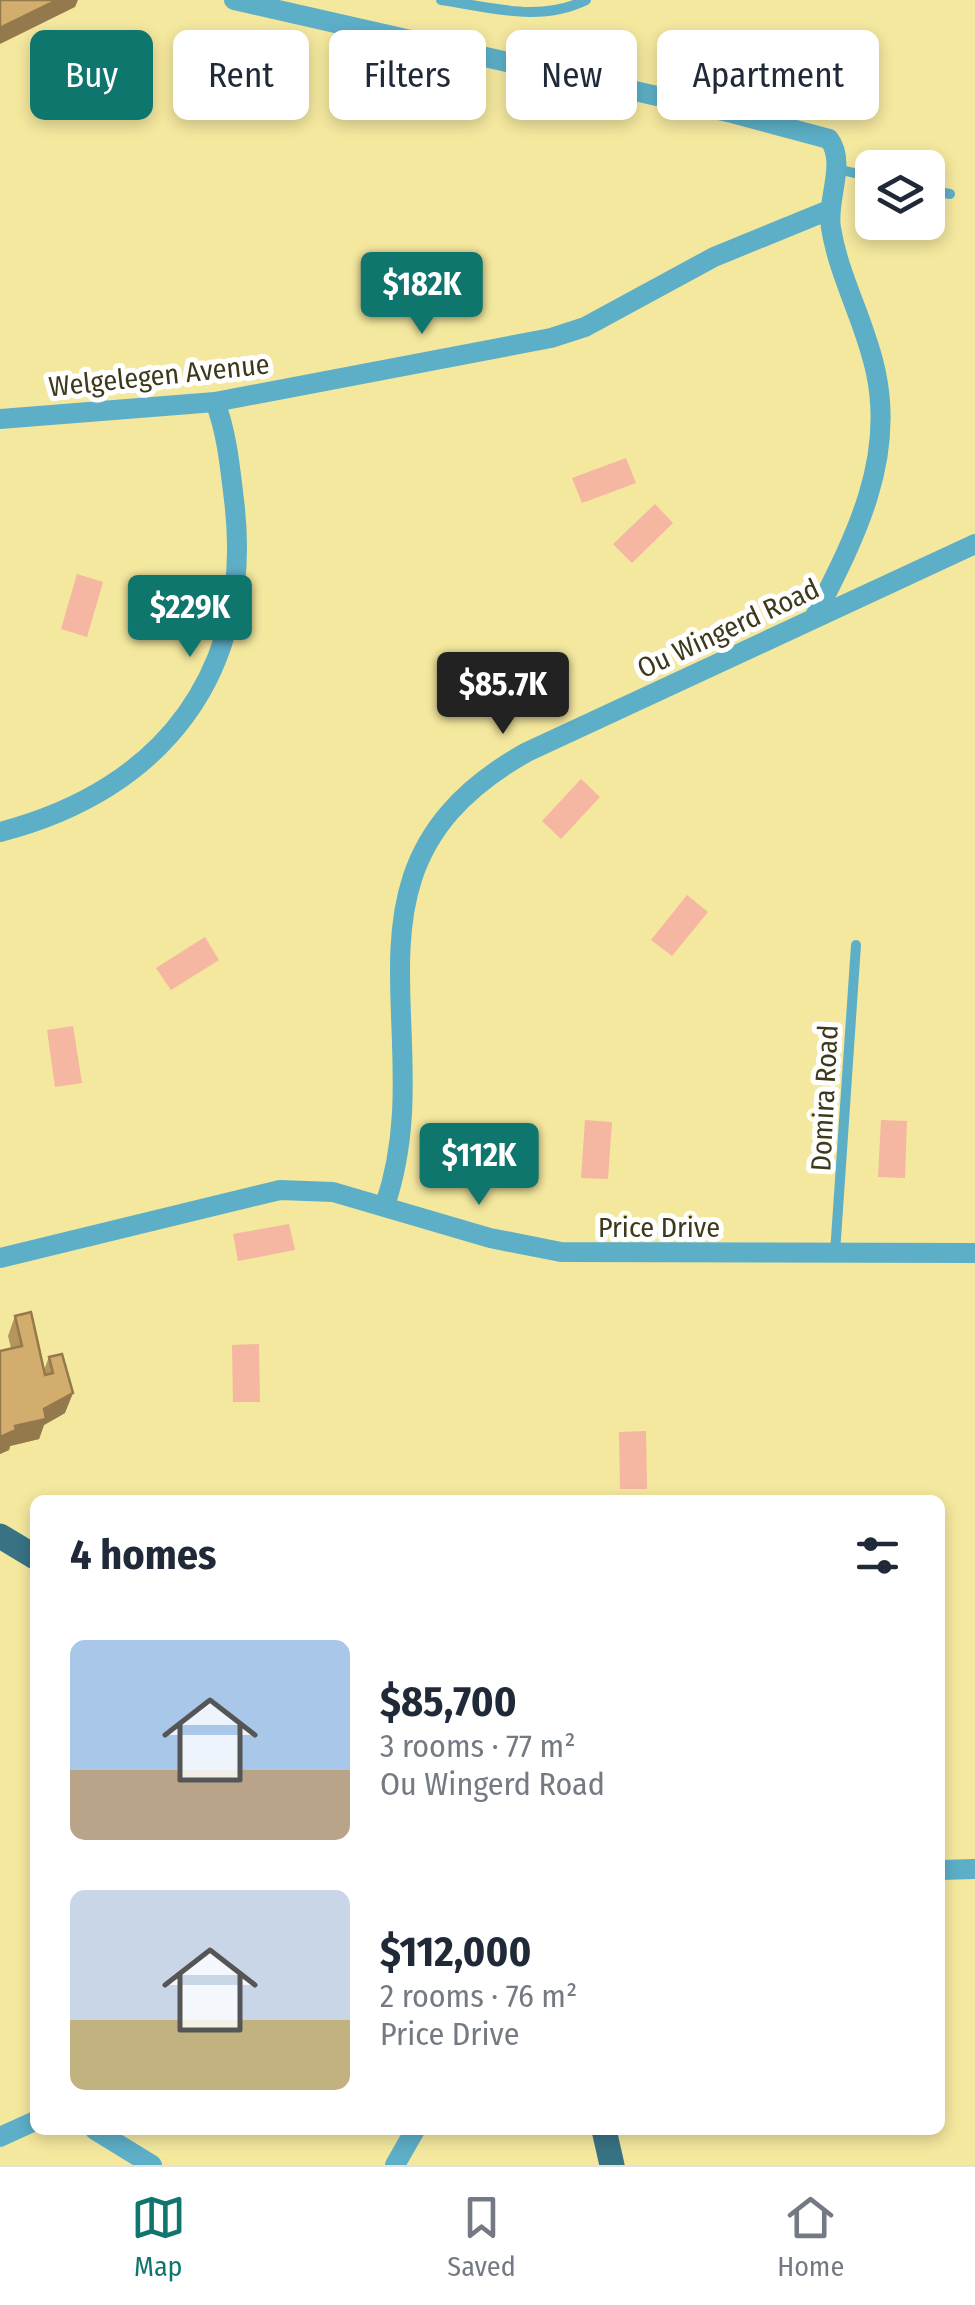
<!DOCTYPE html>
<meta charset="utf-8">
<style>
:root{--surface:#fff;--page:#f6f6f7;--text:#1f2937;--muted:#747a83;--line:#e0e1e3;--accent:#0f766e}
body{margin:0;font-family:"Fira Sans Condensed",sans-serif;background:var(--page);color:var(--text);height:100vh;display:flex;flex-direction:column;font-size:38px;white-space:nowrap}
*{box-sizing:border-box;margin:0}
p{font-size:32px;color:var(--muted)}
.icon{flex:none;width:55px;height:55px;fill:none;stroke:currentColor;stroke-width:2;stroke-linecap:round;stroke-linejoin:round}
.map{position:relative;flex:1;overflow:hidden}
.details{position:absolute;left:30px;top:1495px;width:915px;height:640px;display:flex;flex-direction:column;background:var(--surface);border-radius:15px;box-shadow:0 5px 15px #0003}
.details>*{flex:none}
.banner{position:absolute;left:30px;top:30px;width:915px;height:90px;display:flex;gap:20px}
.fabs{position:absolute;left:855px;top:150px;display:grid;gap:20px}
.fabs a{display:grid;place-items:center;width:90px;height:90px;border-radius:15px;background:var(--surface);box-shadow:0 5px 15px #0003;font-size:50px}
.price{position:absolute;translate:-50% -85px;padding:0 22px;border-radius:10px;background:var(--accent);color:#fff;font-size:32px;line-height:65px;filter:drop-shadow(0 2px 5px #0008)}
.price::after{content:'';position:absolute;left:50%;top:60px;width:30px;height:22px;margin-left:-15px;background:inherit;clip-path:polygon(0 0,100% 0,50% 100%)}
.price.current{background:#222;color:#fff}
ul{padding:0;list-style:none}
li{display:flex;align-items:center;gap:30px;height:250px;padding:0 40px}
li span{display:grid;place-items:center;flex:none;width:280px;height:200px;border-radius:15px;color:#555}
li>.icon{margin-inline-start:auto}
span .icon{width:120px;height:120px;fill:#fffc;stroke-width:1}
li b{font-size:42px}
h2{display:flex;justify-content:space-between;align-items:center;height:120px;padding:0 40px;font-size:42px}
.tag{padding:0 35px;border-radius:15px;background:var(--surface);box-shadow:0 5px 15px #0003;font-size:35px;line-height:90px}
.tag.current{background:var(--accent);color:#fff}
.tab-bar{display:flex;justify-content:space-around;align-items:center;height:140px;border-top:2px solid var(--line);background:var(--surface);font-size:28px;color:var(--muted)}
.tab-bar a{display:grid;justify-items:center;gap:5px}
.tab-bar .current{color:var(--accent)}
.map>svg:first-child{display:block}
.pitch{fill:#f5b6a2}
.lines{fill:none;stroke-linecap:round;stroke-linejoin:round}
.lane{stroke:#5cafc7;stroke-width:10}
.street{stroke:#5cafc7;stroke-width:20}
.primary{stroke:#387384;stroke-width:25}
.wall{fill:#b5955e}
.shaded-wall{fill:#94794c}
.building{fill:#d3ad6d;stroke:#94794c;stroke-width:2.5}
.labels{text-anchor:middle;stroke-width:10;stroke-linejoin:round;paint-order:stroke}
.street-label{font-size:28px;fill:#3f391b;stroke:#fff}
</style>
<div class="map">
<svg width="975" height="2165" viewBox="0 0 975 2165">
<rect width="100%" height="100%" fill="#f4e79e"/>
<path class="pitch" d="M 626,458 L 636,483 L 582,503 L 572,478 Z
M 655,504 L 673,523 L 632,563 L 613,544 Z
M 77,574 L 103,582 L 87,637 L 61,629 Z
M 581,779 L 600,797 L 561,839 L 542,821 Z
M 687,895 L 708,912 L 672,956 L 651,940 Z
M 205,937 L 219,960 L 171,990 L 156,968 Z
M 73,1026 L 82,1083 L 55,1087 L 47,1030 Z
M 585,1120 L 612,1122 L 608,1179 L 581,1178 Z
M 881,1120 L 907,1121 L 905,1178 L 878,1177 Z
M 289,1224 L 295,1250 L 238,1261 L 233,1234 Z
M 259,1344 L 260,1402 L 233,1402 L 232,1345 Z
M 646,1431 L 647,1489 L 620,1489 L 619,1432 Z"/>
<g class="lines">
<path class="lane" d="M 441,0 C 491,7 540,23 586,0
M 837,169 L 872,177
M 928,190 L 950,194
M 835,1253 L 856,945"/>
<path class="street" d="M 234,0 L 732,113 L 829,139 C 847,163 826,200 831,228 C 839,278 866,323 876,373 C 895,463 853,541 814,618
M 0,419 L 215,402 L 551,338 L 585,327 L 714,257 L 829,210
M 0,832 C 164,790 255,670 234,500 C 230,467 227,433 215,402
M 385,1205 C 444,1033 319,868 527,752 L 975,544
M 0,1258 L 280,1190 L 333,1192 L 490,1238 L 561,1252 L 975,1253
M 940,1870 L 975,1869
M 95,2130 L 152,2165
M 0,2137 L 35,2121
M 395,2165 L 415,2130"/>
<path class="primary" d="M 0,1536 L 35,1557
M 604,2130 L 612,2165"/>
</g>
<path class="wall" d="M 15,1316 L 44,1370 L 49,1357 L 65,1413 L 44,1425 L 39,1439 L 10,1446 L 9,1450 L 0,1454 L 0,1351 L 11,1348 L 8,1336 Z"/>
<path class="shaded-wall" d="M 57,0 L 78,0 L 75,7 L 0,44 L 0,28 Z
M 73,1393 L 65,1413 L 44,1425 L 39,1439 L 10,1446 L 9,1450 L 0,1454 L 0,1437 Z"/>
<path class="building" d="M 0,0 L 57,0 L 0,28 Z
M 31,1312 L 45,1375 L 53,1373 L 49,1357 L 62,1354 L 73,1393 L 44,1409 L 46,1419 L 15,1426 L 16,1430 L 0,1437 L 0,1351 L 22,1346 L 15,1316 Z"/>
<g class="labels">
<g class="street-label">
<text transform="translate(159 375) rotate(-6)" y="10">Welgelegen Avenue</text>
<text transform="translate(728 628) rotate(-25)" y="10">Ou Wingerd Road</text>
<text transform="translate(824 1098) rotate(-87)" y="10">Domira Road</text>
<text x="659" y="1237">Price Drive</text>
</g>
</g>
</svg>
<div class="fabs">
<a><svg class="icon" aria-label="layers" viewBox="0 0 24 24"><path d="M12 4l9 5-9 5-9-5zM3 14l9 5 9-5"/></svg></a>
</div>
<b class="price" style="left:422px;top:337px">$182K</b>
<b class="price" style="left:190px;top:660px">$229K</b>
<b class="price current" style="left:503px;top:737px">$85.7K</b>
<b class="price" style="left:479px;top:1208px">$112K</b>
<div class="banner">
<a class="tag current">Buy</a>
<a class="tag">Rent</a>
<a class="tag">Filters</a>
<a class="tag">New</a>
<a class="tag">Apartment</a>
</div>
<section class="details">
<h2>4 homes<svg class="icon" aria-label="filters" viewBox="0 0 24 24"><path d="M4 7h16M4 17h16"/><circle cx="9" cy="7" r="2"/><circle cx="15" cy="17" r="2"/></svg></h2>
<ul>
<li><span style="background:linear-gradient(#a9c7e8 65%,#b9a48a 0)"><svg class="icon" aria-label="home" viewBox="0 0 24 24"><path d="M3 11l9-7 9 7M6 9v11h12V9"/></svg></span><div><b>$85,700</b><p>3 rooms · 77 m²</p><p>Ou Wingerd Road</p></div></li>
<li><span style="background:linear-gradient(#c9d6e8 65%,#c2b280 0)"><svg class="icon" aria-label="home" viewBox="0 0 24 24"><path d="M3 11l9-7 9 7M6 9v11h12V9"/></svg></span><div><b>$112,000</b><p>2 rooms · 76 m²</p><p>Price Drive</p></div></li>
</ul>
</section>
</div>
<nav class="tab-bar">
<a class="current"><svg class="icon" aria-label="map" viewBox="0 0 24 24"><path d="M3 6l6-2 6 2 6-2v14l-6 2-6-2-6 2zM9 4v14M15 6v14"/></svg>Map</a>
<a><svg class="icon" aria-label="saved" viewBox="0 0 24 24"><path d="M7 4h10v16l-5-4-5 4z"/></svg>Saved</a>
<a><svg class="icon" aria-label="home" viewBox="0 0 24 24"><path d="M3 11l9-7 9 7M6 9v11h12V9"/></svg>Home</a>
</nav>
